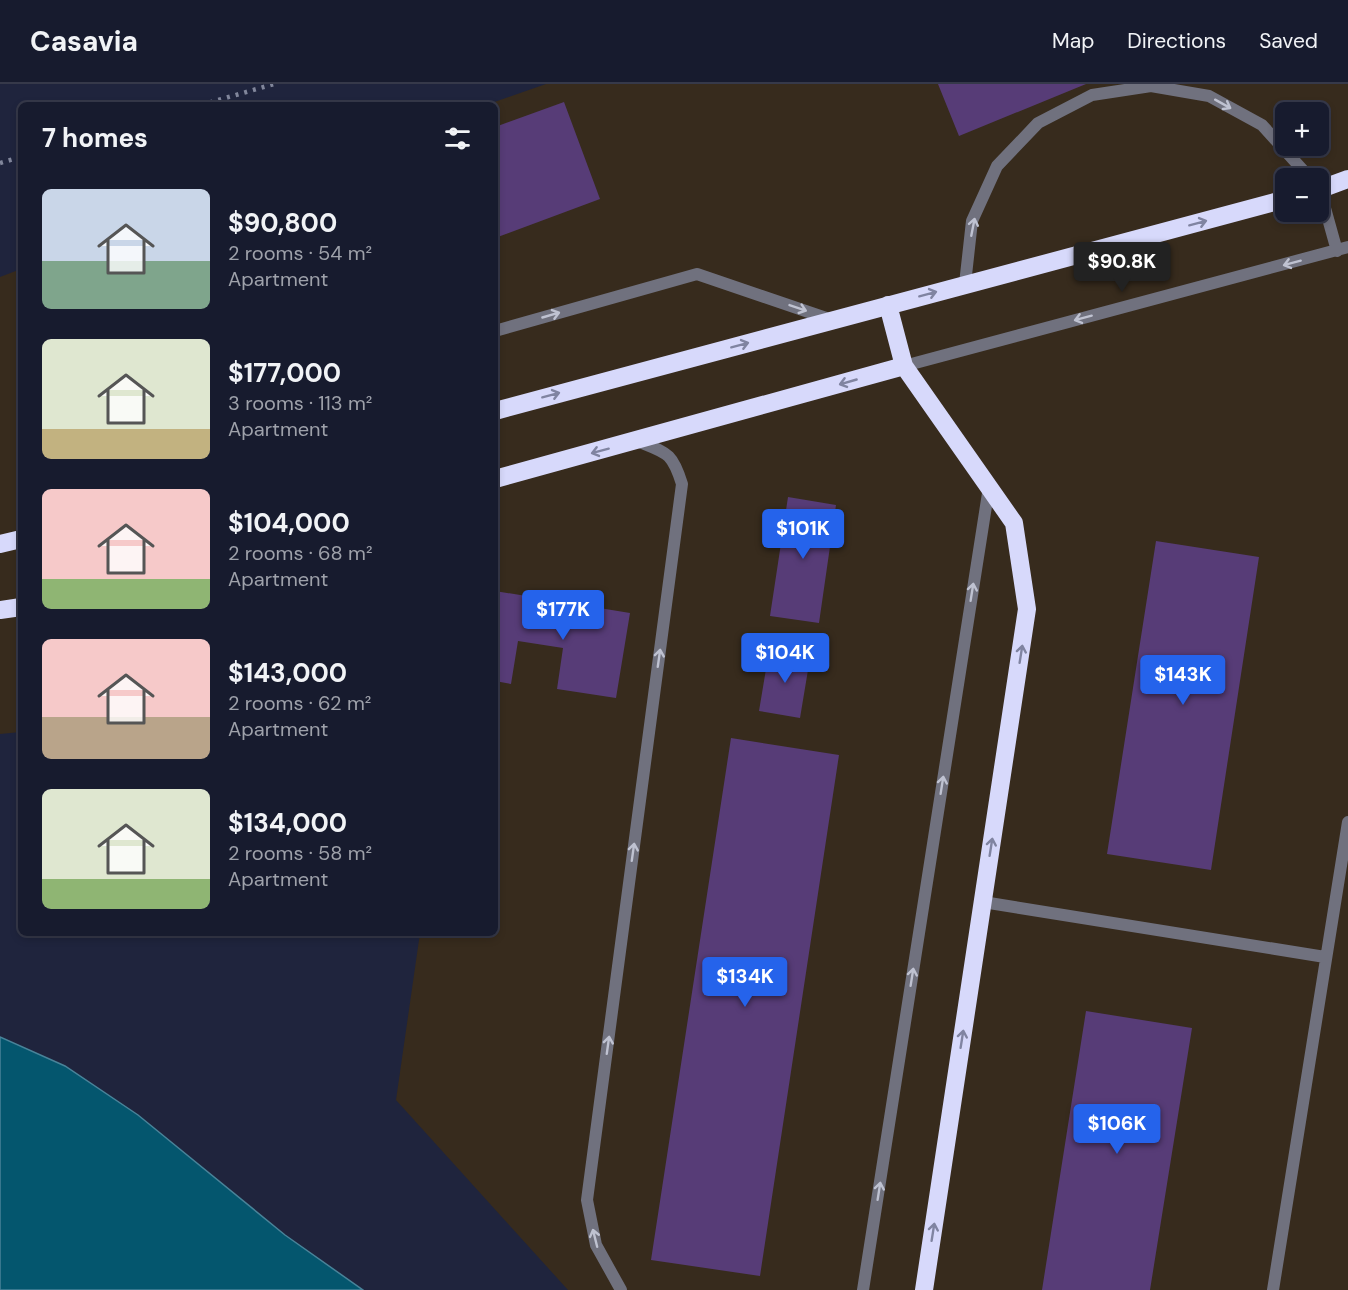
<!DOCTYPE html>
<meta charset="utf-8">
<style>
:root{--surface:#171b2e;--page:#202436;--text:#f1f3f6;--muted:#9ea1aa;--line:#36394a;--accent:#2563eb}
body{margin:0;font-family:"DM Sans",sans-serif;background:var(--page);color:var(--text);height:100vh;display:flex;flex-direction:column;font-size:22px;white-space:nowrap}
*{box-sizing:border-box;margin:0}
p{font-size:20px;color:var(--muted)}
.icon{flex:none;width:33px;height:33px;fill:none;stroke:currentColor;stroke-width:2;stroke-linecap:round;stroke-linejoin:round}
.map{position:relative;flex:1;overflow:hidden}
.side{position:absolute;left:18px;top:18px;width:480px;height:834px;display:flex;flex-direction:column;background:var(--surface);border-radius:9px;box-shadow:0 3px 9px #0003,0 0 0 2px var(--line)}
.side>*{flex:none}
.controls{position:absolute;left:1275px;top:18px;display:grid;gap:12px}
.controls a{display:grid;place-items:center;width:54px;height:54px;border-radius:9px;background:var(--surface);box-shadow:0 3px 9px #0003,0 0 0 2px var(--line);font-size:30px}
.price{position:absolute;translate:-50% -51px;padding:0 14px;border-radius:6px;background:var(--accent);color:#fff;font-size:20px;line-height:39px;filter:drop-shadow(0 2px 3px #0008)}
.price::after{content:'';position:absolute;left:50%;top:36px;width:18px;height:14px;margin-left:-9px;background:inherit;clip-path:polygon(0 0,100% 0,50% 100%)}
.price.on{background:#222;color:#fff}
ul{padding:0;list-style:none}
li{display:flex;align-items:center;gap:18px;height:150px;padding:0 24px}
li span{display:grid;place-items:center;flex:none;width:168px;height:120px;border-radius:9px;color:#555}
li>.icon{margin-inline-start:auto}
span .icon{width:72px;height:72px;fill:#fffc;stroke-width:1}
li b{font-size:26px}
h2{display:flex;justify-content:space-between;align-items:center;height:72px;padding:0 24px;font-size:26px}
header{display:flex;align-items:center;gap:36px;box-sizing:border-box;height:84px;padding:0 30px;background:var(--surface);border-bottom:2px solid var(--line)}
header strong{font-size:28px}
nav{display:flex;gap:33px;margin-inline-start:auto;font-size:21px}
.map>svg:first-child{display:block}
.industrial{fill:#372b1d;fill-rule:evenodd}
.water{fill:#04566e;stroke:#498399;stroke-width:1.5}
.building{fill:#573c77}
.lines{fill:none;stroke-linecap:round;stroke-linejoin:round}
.lane{stroke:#70717e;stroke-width:12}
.street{stroke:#70717e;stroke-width:12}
.highway{stroke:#d7d9fb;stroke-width:18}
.rail{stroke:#81869b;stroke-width:4.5;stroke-dasharray:3 6;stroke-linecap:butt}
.oneway{stroke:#bfc2d1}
.oneway2{stroke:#8084a1}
</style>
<header>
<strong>Casavia</strong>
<nav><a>Map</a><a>Directions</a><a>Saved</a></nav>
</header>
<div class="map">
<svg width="1348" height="1206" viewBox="0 0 1348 1206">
<rect width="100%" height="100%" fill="#1f243d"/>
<path class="industrial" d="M 546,0 L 1348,0 L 1348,1206 L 568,1206 L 396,1016 L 420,849 L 495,849 L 495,21 L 486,21 ZM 1286,28 L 1318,28 L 1318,62 L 1286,62 ZM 1286,94 L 1318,94 L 1318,128 L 1286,128 Z
M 21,185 L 21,648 L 0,650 L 0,193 Z"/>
<path class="water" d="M 0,953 L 65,982 L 138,1031 L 285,1151 L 363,1206 L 0,1206 Z"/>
<path class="building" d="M 938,0 L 1086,0 L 959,52 Z
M 564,18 L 600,115 L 495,154 L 495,43 Z
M 788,413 L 836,421 L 819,539 L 770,532 Z
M 1156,457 L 1259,473 L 1211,786 L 1107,770 Z
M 495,507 L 630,529 L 616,614 L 557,605 L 563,564 L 518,557 L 511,600 L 495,597 Z
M 769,567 L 810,574 L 800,634 L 759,627 Z
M 731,654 L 839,671 L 760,1192 L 651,1176 Z
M 1086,927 L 1192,944 L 1150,1206 L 1042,1206 Z"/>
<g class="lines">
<path class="lane" d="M 965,200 L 972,137 L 997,82 L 1038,39 L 1092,11 L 1151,2 L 1209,12 L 1262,41 L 1310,94
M 495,247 L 697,190 L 832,236
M 983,818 L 1325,873
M 621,1206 L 596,1161 L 587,1116 L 682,400 C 672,368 667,369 637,357
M 863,1206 L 989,403
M 1273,1206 L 1348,738"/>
<path class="street" d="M 1320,106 L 1337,167
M 904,282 L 1348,163"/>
<path class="highway" d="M 1318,106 L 1348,95
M 888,221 L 904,282 L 1014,439 L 1027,525 L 924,1206
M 495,327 L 1286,115
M 495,395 L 904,282
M 0,460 L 21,455
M 0,526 L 21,523"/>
<path class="rail" d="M 201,21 L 274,0
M 0,79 L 21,73"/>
</g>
<defs><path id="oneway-shaft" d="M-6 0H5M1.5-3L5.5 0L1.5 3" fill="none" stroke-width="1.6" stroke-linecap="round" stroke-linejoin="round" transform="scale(1.5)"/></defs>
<g class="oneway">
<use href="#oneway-shaft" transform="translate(1223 20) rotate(29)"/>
<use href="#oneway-shaft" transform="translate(973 143) rotate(-79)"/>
<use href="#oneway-shaft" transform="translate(1292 179) rotate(165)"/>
<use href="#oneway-shaft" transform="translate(798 224) rotate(19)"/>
<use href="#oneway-shaft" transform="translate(551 231) rotate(-16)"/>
<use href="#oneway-shaft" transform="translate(1083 234) rotate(165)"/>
<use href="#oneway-shaft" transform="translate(972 508) rotate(-81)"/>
<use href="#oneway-shaft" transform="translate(659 574) rotate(-82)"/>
<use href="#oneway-shaft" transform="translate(942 701) rotate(-81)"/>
<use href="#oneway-shaft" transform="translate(633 768) rotate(-82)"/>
<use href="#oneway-shaft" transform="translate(912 893) rotate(-81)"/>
<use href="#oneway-shaft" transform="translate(608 961) rotate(-82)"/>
<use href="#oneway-shaft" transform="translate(879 1107) rotate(-81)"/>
<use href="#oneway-shaft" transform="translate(595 1154) rotate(-104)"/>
</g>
<g class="oneway2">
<use href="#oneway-shaft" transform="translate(1198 139) rotate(-15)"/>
<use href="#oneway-shaft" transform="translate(928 210) rotate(-15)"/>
<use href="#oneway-shaft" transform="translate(740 261) rotate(-15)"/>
<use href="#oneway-shaft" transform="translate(848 298) rotate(164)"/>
<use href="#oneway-shaft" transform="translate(551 311) rotate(-15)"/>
<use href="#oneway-shaft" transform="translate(600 367) rotate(165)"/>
<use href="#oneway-shaft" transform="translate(1021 570) rotate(-81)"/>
<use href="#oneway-shaft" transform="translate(991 763) rotate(-81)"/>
<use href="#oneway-shaft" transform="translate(962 955) rotate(-81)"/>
<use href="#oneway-shaft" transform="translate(933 1148) rotate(-81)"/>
</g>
</svg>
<div class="controls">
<a>+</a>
<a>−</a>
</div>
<b class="price on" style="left:1122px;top:209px">$90.8K</b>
<b class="price" style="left:803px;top:476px">$101K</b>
<b class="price" style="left:563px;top:557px">$177K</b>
<b class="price" style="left:785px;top:600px">$104K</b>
<b class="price" style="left:1183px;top:622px">$143K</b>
<b class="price" style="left:745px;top:924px">$134K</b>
<b class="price" style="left:1117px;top:1071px">$106K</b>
<section class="side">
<h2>7 homes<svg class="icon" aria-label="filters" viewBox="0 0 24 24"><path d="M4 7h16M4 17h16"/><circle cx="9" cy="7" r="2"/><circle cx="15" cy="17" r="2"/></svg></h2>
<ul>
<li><span style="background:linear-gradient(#c9d6e8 60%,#7fa58c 0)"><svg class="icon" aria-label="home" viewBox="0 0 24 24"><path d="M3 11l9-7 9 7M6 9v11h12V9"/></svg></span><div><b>$90,800</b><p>2 rooms · 54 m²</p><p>Apartment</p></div></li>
<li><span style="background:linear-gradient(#dfe7d0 75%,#c2b280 0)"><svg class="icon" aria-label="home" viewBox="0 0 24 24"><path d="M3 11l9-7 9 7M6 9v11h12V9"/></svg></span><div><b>$177,000</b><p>3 rooms · 113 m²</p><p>Apartment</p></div></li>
<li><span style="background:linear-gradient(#f6c9c9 75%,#8fb573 0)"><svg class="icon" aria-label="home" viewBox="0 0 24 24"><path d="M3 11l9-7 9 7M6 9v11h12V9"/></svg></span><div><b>$104,000</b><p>2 rooms · 68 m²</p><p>Apartment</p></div></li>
<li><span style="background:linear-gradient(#f6c9c9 65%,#b9a48a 0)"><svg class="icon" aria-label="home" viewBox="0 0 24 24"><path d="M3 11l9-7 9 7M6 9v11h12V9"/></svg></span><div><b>$143,000</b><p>2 rooms · 62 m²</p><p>Apartment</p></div></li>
<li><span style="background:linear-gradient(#dfe7d0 75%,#8fb573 0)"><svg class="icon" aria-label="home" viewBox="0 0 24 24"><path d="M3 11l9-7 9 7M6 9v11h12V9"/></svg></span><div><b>$134,000</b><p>2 rooms · 58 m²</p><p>Apartment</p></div></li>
</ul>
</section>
</div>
